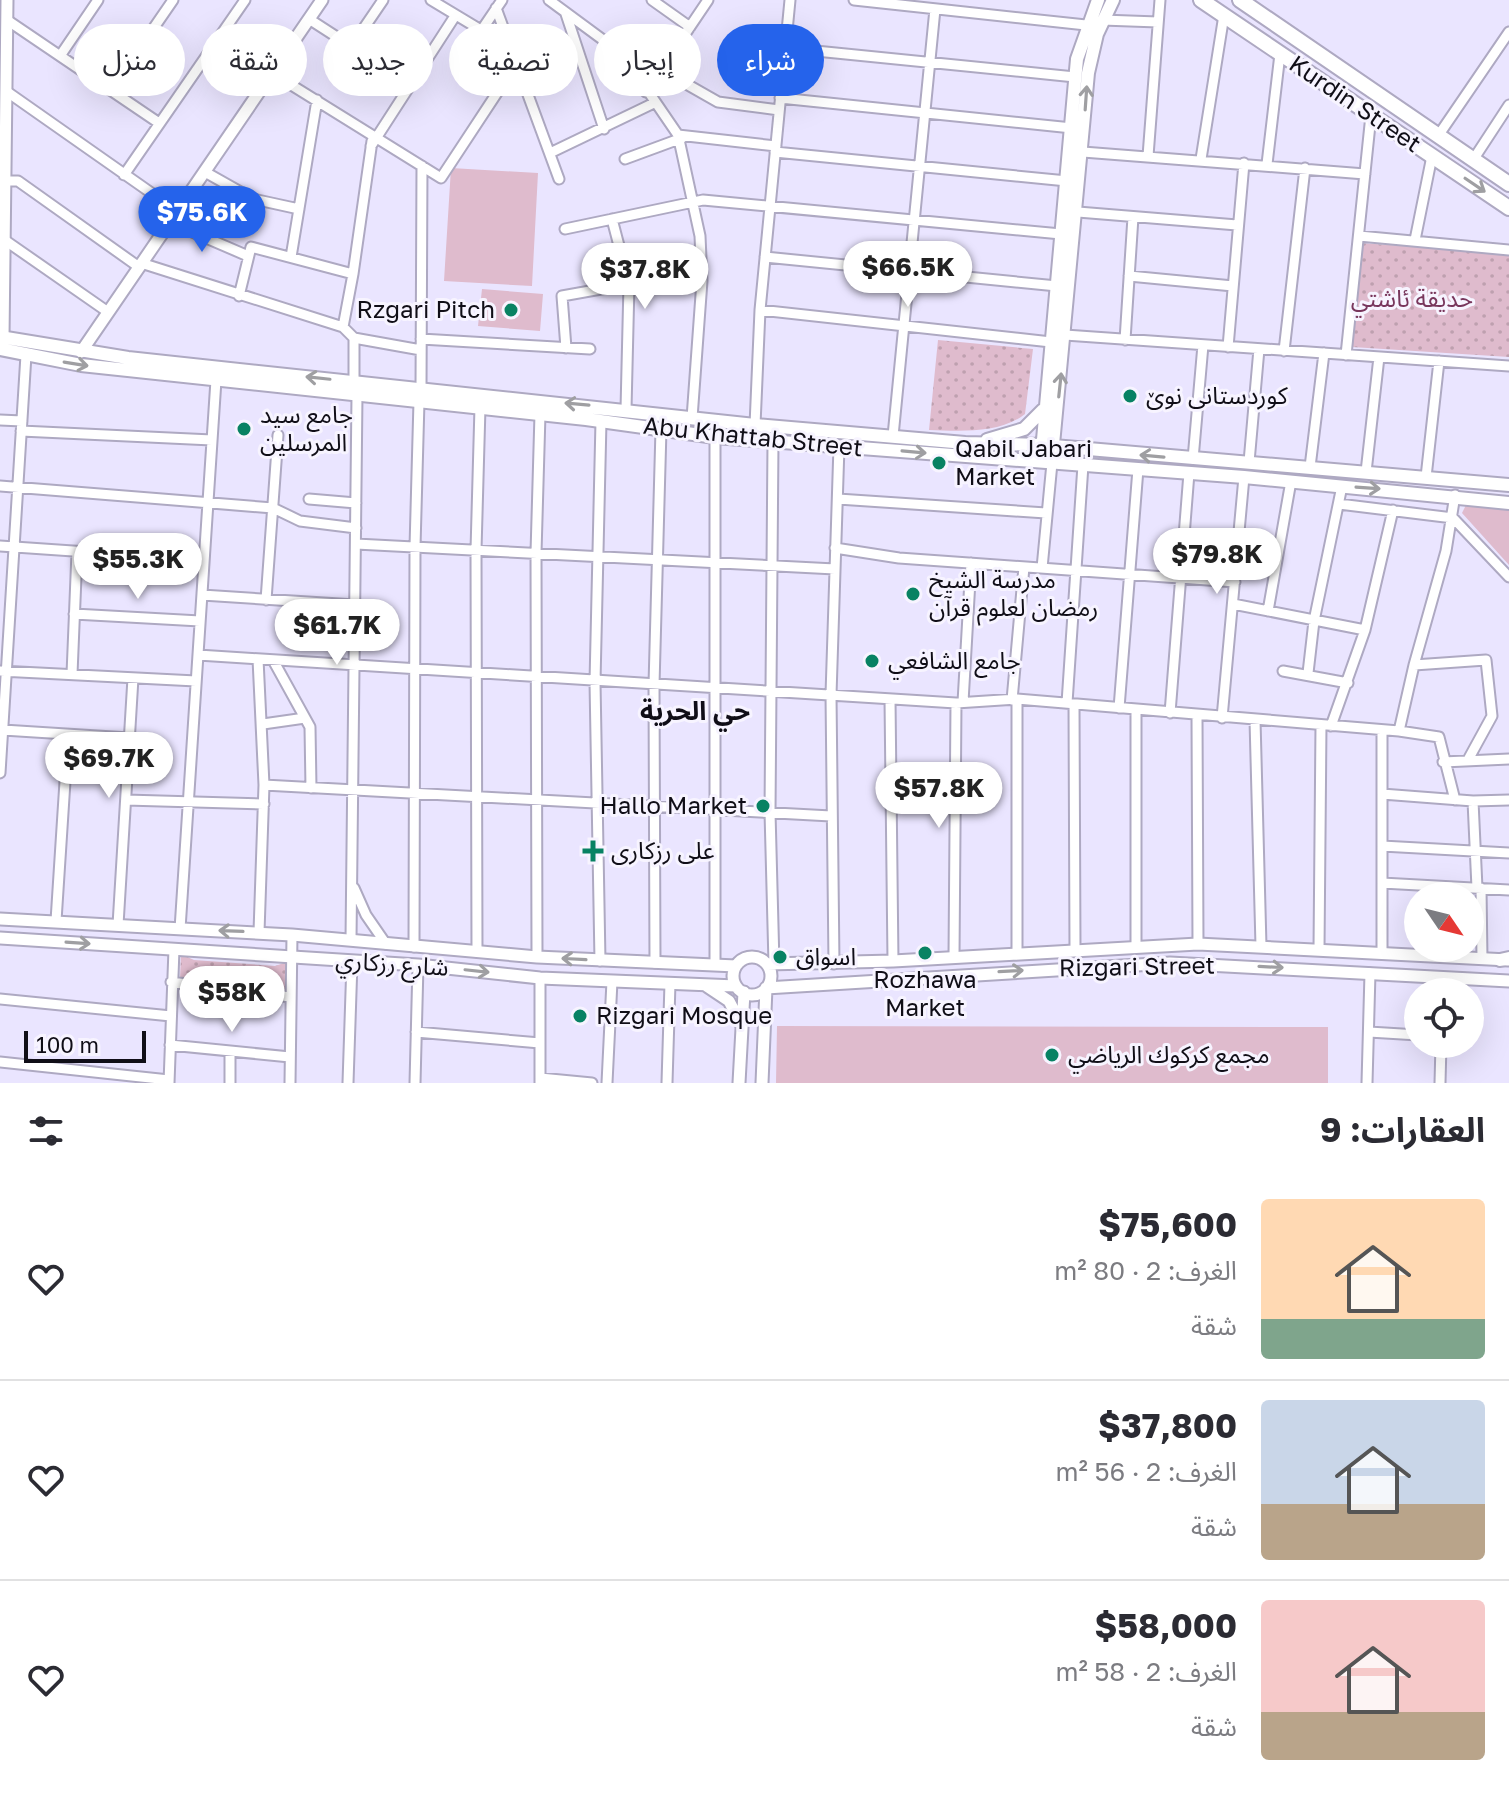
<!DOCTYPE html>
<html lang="ar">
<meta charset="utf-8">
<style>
:root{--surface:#fff;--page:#f2f2f3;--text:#2b2b33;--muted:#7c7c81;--line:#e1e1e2;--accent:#2563eb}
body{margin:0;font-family:"Golos Text","Noto Sans Arabic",sans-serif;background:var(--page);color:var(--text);direction:rtl;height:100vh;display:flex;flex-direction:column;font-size:30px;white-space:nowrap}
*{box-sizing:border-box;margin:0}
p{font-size:26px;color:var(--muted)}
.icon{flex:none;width:44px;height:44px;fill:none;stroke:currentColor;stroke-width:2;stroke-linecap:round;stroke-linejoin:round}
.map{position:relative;height:1083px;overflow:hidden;direction:ltr}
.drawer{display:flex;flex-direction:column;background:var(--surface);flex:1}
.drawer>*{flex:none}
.top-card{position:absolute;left:24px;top:24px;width:800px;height:72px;direction:rtl;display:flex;gap:16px}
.needle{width:52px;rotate:125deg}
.tools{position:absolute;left:1404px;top:882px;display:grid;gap:16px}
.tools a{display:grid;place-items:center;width:80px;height:80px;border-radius:50%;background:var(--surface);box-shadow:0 8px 32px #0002;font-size:40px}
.scale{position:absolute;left:24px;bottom:20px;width:122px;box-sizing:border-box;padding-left:8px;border:4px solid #100e17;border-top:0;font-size:22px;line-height:28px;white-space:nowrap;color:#100e17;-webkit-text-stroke:6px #f7f4ff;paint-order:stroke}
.price{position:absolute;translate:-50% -68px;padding:0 18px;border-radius:28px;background:#fff;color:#222;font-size:26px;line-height:52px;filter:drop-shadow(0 2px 4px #0008)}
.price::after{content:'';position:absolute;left:50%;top:48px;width:24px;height:18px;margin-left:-12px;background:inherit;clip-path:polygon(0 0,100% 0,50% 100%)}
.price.selected{background:var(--accent);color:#fff}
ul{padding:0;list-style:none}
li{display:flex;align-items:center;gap:24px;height:200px;padding:0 24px}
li+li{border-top:2px solid var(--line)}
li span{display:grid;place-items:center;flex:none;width:224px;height:160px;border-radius:8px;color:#555}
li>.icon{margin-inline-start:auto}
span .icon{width:96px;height:96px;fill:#fffc;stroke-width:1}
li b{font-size:34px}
h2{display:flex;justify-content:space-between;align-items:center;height:96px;padding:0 24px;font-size:34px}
.tag{padding:0 28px;border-radius:36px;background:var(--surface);box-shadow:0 8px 32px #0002;font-size:28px;line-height:72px}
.tag.selected{background:var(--accent);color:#fff}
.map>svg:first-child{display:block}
.grass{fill:url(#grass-dots)}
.garden{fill:#dfbbcd}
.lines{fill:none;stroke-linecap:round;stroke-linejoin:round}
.minor-casing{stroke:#aea9c2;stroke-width:13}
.tertiary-casing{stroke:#aea9c2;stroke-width:15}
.secondary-casing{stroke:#aea9c2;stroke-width:16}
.primary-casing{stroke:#aea9c2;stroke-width:18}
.minor{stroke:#fff;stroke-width:9}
.tertiary{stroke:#fff;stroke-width:11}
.secondary{stroke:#fff;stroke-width:12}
.primary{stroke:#fff;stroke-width:14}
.oneway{stroke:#9f9fa2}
.poi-dot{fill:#088263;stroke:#f7f4ff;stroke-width:3}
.labels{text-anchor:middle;stroke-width:6;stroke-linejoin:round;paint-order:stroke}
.street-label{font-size:24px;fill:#100e17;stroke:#f7f4ff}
.park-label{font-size:24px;fill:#78365c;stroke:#f7f4ff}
.poi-label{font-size:24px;fill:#100e17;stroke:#f7f4ff;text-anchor:start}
.neighbourhood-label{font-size:26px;font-weight:bold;fill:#100e17;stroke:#f7f4ff}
</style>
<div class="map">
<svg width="1509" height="1083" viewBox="0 0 1509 1083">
<defs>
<pattern id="grass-dots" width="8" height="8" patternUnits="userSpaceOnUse" patternTransform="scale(2)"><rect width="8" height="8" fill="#dfbbcd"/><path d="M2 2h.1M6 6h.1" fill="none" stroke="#bea0af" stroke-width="1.8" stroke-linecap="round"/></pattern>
</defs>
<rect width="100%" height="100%" fill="#eae5ff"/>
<path class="grass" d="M 1360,243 L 1509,253 L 1509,357 L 1352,347 Z
M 938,340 L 1033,349 L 1025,414 C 1000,434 959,431 929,430 Z
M 181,954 L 194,960 L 275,966 L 287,962 L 287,990 L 180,979 Z"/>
<path class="garden" d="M 451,168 L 538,173 L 532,286 L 444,281 Z
M 482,289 L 543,294 L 540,331 L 478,326 Z
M 1467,503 L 1509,510 L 1509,565 L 1462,513 Z
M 777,1026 L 1328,1027 L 1328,1083 L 776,1083 Z"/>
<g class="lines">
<defs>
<path id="minor" d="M 431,0 L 509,47
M 549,0 L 629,59
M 652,0 L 690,27
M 854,0 L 1086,25
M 496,8 L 559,179
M 566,14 L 604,129
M 309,19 L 411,85
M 7,20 L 159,123
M 1102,20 L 1158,22
M 481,31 L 502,0
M 213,46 L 267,80
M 351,47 L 383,0
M 786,48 L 1075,77
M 60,56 L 98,0
M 624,56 L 678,135 L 700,236 L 702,281 L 692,418
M 640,67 L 660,69 L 718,102 L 779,110
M 272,73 L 441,178 L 516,64
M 111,90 L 173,0
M 6,91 L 177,211
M 646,92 L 708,0
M 780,98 L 1072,128
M 678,135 L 776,146
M 1438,136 L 1509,32
M 371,146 L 455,16
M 775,152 L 1067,181
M 1083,152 L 1365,174
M 550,153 L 654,103
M 1148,156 L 1160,0
M 625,159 L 682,138
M 1201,159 L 1224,15
M 1473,160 L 1509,105
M 1267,164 L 1280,54
M 205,172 L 253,199 L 299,209
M 124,175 L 245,0
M 1,181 L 18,181 L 139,267
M 1078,212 L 1237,225
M 612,219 L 629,284 L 626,409
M 169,222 L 248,256
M 565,229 L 703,200 L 1061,234
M 1359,236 L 1509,250
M 1415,240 L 1432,156
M 6,241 L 108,312
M 291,257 L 317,100
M 765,257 L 1057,286
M 141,263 L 343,327
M 353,274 L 372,141
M 1129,276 L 1233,286
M 239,296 L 251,247 L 353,274 L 343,327 L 354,338 L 421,350
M 760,310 L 1051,342
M 1065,335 L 1509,366
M 421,339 L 590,349
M 1125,340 L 1133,217
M 1228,347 L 1244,163
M 566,348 L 562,296 L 629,284
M 1284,351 L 1305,168
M 1346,355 L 1371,115
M 354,381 L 354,338
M 421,389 L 422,166
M 0,420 L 22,421
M 755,425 L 760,310 L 790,0
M 21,431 L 212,440
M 893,436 L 935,9
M 773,442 L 770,812 L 774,964
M 1193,459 L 1203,345
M 1249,462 L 1259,349
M 1310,467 L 1324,353
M 1366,472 L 1379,357
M 1426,477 L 1439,361
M 0,486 L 273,508 L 300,521 L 356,528
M 309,499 L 356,503
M 838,499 L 1046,513
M 1339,504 L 1453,518 L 1509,577
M 356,544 L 835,569
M 0,546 L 204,560
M 835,548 L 899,558 L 1235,582
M 1042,568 L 1052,463
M 202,595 L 355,605
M 266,600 L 278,435
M 1233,604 L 1365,630
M 1268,611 L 1291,481
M 74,614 L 200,621
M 198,655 L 956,703 L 1017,699 L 1399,731 L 1439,737 L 1455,800
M 258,659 L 264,785 L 259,932
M 273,660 L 310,727 L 311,788
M 1414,665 L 1446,551 L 1455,495
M 0,671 L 196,681
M 1283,671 L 1348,683
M 1308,673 L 1314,621 L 1342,486
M 72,674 L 77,552
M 890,699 L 893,961
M 1012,700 L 1024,567
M 963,702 L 971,563
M 1067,703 L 1083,465
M 1074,704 L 1075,950
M 1119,708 L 1138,469
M 1170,713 L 1189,473
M 1197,716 L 1198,944
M 1222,718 L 1244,477
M 1255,720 L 1261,946
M 263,724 L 305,718
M 1331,726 L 1365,630 L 1393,510
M 3,730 L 129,738
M 1399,731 L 1414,665 L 1486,660 L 1492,716 L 1469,758
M 1443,762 L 1509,759
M 0,773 L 26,355
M 264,785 L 831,816
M 1382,794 L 1473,801 L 1509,800
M 126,800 L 264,804
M 1473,801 L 1477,888
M 1382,846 L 1509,853
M 1382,883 L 1509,890
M 354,888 L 366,915 L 386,944
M 1481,888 L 1482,959
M 56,921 L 68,735
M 118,925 L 133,678
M 180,929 L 216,380
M 351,940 L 357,395
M 1136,946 L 1136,710
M 414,947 L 415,547 L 419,401
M 1319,949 L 1321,725
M 477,952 L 476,550 L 480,407
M 1382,952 L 1382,731
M 1017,953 L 1017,699
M 537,957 L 536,553 L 540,414
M 954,957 L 956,703
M 600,961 L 595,682 L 601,421
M 655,963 L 654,685 L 661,429
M 834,964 L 831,695 L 839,446
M 715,965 L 715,437
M 171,982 L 290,997
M 1442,992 L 1442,977
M 0,999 L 171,1016
M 416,1032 L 540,1043
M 1369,1032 L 1418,1035
M 170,1045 L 290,1057
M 0,1062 L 169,1080
M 540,1078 L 592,1083
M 169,1083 L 174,949
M 230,1083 L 230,1051
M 290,1083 L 292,935
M 348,1083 L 352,962
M 415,1083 L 418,965
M 540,1083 L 540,978
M 607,1083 L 612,981
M 667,1083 L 670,983
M 1367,1083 L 1370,973
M 1440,1083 L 1441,1044"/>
<path id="tertiary" d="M 3,338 L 7,0
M 81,352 L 322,0
M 0,919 L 292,935 L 537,957 L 736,966
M 0,938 L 418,965 L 540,978 L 736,986
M733 976a19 19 0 1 1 38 0a19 19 0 1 1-38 0Z
M 767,964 L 893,961 L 1198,944 L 1508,960
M 705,985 L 729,1001 L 741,1024
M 739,1083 L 744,992
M 762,1083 L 766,988 L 1170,963 L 1509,981"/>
<path id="secondary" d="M 0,337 L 128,358 L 755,425 L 965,443 L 1042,445 L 1509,485
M 0,349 L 81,365 L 586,419 L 715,437 L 1244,477 L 1509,503
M 987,440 L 1024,429 L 1043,410
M 1042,451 L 1077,59 L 1098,0
M 1052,455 L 1088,73 L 1097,34 L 1113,0
M 1500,960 L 1509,958"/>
<path id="primary" d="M 1201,0 L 1509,208
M 1240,0 L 1509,184"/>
</defs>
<use href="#minor" class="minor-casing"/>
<use href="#tertiary" class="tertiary-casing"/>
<use href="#secondary" class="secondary-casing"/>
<use href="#primary" class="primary-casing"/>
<use href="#minor" class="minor"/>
<use href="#tertiary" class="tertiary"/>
<use href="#secondary" class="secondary"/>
<use href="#primary" class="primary"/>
</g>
<defs><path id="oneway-shaft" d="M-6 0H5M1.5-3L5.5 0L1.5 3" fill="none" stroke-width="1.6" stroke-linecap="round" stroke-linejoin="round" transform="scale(2)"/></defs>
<g class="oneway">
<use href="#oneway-shaft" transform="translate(1086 98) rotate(-86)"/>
<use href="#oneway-shaft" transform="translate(1475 185) rotate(34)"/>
<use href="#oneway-shaft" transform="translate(76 364) rotate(9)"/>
<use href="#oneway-shaft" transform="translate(318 378) rotate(-174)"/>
<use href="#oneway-shaft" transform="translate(1060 385) rotate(-84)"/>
<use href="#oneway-shaft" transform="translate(577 404) rotate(-175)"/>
<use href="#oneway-shaft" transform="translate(914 452) rotate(5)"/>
<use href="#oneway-shaft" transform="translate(1152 456) rotate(-175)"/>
<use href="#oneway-shaft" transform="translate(1368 488) rotate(4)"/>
<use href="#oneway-shaft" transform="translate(231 931) rotate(-178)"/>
<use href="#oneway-shaft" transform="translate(78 943) rotate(4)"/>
<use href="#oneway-shaft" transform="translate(574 959) rotate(-177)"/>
<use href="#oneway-shaft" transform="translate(1271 967) rotate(3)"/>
<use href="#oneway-shaft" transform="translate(477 971) rotate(6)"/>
<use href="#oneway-shaft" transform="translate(1011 971) rotate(-3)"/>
</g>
<g class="poi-dot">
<circle cx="511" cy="310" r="8"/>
<circle cx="1130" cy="396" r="8"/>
<circle cx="244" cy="429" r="8"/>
<circle cx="939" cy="463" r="8"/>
<circle cx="913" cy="594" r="8"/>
<circle cx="872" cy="661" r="8"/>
<circle cx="763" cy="806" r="8"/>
<path d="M589 839h8v8h8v8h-8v8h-8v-8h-8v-8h8z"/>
<circle cx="925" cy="953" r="8"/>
<circle cx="780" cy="957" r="8"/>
<circle cx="580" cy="1016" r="8"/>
<circle cx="1052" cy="1055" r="8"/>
</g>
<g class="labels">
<g class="street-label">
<text transform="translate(1355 104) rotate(34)" y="8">Kurdin Street</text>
<text transform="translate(753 437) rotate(6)" y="8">Abu Khattab Street</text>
<text transform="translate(392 964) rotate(4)" y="8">شارع رزكاري</text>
<text transform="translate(1137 967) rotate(-1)" y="8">Rizgari Street</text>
</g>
<g class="park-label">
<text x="1412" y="307">حديقة ئاشتي</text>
</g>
<g class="poi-label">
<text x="495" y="318" text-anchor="end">Rzgari Pitch</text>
<text x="1146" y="404">کوردستانی نوێ</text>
<text x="260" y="423">جامع سيد<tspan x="260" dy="28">المرسلين</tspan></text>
<text x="955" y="457">Qabil Jabari<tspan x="955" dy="28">Market</tspan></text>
<text x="929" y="588">مدرسة الشيخ<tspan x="929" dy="28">رمضان لعلوم قرآن</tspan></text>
<text x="888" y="669">جامع الشافعي</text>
<text x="747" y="814" text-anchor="end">Hallo Market</text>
<text x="611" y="859">على رزكارى</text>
<text x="796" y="965">اسواق</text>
<text x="925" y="988" text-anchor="middle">Rozhawa<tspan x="925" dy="28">Market</tspan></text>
<text x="596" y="1024">Rizgari Mosque</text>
<text x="1068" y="1063">مجمع كركوك الرياضي</text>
</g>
<g class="neighbourhood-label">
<text x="695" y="720">حي الحرية</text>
</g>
</g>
</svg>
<div class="tools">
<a><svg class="needle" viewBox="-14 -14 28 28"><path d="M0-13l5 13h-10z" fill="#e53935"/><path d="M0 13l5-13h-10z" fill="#7c7c81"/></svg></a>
<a><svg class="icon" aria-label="locate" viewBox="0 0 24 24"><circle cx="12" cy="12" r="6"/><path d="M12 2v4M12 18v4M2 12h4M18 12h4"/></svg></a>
</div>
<div class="scale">100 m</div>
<b class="price selected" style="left:202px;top:254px">$75.6K</b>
<b class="price" style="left:908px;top:309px">$66.5K</b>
<b class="price" style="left:645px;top:311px">$37.8K</b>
<b class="price" style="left:1217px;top:596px">$79.8K</b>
<b class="price" style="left:138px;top:601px">$55.3K</b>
<b class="price" style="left:337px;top:667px">$61.7K</b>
<b class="price" style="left:109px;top:800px">$69.7K</b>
<b class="price" style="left:939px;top:830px">$57.8K</b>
<b class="price" style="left:232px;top:1034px">$58K</b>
<div class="top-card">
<a class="tag selected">شراء</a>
<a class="tag">إيجار</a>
<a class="tag">تصفية</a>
<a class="tag">جديد</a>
<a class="tag">شقة</a>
<a class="tag">منزل</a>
</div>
</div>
<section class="drawer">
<h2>العقارات: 9<svg class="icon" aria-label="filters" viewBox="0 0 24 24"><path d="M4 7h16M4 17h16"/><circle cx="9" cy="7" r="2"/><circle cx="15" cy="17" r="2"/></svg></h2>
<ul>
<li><span style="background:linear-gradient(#ffd9b3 75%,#7fa58c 0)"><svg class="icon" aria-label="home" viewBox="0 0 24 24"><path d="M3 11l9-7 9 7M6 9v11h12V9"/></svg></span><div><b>$75,600</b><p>الغرف: 2 · 80 m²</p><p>شقة</p></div><svg class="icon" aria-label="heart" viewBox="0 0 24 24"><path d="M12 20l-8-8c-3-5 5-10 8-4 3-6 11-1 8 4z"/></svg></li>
<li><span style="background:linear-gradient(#c9d6e8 65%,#b9a48a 0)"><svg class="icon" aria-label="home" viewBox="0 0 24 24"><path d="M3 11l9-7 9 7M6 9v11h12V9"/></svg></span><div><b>$37,800</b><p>الغرف: 2 · 56 m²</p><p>شقة</p></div><svg class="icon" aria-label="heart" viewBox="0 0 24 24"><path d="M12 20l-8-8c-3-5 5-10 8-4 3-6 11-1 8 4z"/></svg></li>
<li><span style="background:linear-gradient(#f6c9c9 70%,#b9a48a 0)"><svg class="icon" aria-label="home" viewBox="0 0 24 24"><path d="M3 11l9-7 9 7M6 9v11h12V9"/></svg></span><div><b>$58,000</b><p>الغرف: 2 · 58 m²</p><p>شقة</p></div><svg class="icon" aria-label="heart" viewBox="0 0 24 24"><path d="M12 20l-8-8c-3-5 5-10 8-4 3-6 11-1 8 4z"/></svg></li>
</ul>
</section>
